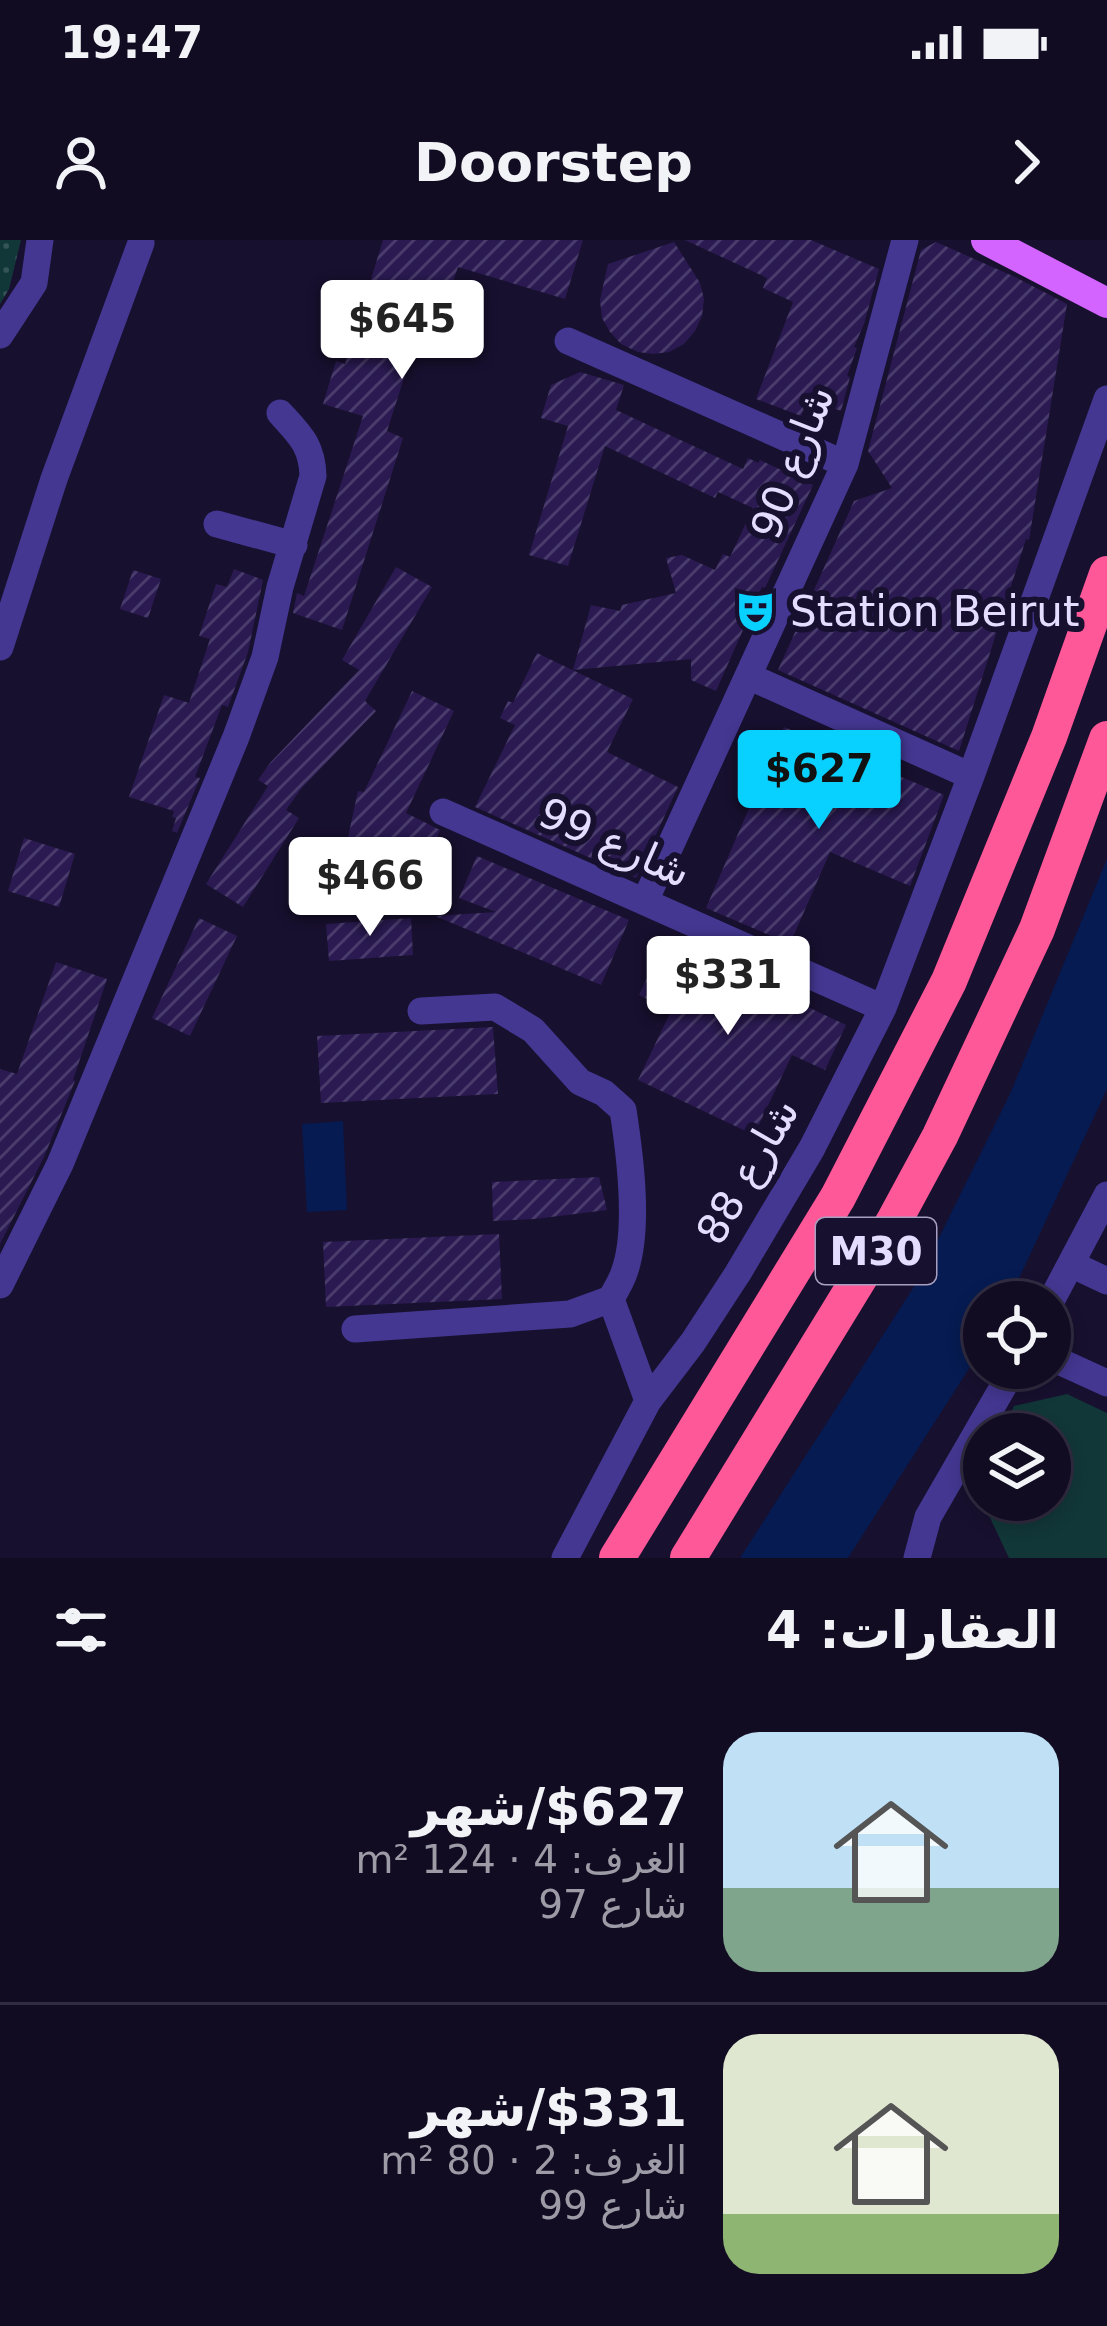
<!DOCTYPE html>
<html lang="ar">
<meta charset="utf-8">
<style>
:root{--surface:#120c23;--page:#1b152b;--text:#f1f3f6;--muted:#9c9ba6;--line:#312c41;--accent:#09d1ff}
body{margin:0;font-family:"DejaVu Sans",Cairo,sans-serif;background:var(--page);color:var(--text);direction:rtl;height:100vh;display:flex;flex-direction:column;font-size:45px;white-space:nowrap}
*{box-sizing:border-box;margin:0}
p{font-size:39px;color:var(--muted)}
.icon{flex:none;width:66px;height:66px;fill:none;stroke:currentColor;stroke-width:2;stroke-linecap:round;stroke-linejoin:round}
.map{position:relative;height:1318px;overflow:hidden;direction:ltr}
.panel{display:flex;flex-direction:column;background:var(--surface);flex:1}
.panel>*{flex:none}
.fabs{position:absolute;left:963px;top:1041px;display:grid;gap:24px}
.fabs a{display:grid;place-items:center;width:108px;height:108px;border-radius:50%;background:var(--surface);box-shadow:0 6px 18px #0003,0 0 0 3px var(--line);font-size:60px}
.price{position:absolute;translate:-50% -102px;padding:0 27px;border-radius:12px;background:#fff;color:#222;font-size:39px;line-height:78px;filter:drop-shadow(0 3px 6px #0008)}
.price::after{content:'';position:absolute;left:50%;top:72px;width:36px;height:27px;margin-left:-18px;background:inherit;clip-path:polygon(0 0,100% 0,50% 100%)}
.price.on{background:var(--accent);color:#111}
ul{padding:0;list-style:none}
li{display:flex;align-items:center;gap:36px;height:300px;padding:0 48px}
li+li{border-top:3px solid var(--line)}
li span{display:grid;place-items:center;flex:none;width:336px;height:240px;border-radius:36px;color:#555}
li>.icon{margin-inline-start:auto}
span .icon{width:144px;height:144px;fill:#fffc;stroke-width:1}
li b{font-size:51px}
h2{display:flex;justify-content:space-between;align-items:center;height:144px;padding:0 48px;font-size:51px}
.status{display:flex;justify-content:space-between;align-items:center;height:84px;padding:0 60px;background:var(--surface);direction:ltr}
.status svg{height:33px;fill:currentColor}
header{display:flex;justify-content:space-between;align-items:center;height:156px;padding:0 48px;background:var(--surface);font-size:54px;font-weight:700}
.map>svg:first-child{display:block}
.grass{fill:url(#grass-dots)}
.garden{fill:#123739}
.water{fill:#061b51}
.building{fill:url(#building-hatch)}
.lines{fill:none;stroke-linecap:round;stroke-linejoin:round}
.minor{stroke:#433791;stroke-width:27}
.major{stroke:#d364ff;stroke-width:30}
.highway{stroke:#ff5899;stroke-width:36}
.labels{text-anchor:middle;stroke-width:12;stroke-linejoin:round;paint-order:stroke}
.shield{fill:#18102f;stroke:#a7a0c1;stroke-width:3}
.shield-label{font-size:39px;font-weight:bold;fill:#e4ddff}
.street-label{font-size:42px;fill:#e4ddff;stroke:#18102f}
.poi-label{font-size:42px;fill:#e4ddff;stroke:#18102f;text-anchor:start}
</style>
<div class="status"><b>19:47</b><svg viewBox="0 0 49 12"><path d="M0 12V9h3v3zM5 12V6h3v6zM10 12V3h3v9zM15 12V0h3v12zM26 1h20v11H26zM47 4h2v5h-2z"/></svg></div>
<header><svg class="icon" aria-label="forward" viewBox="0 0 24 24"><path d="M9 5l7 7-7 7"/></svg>Doorstep<svg class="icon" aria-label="person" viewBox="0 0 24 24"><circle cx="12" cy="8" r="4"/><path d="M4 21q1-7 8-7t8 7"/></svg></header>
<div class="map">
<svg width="1107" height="1318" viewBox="0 0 1107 1318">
<defs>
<pattern id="grass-dots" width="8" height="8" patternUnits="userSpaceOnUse" patternTransform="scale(3)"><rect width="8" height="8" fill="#123739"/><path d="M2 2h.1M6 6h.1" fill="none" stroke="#345457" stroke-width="1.8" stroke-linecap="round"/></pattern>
<pattern id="building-hatch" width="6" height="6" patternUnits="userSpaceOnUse" patternTransform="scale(3)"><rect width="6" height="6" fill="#2a1a51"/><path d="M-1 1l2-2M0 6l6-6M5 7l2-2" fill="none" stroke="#493b6b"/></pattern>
</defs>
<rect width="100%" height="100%" fill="#18102f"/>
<path class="grass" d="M 0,0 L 21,0 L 9,49 L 0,64 Z"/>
<path class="garden" d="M 1067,1154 L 1107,1173 L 1107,1318 L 1009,1318 L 976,1248 L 984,1231 L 984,1260 L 1050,1260 L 1050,1194 L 1001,1194 L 1014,1166 Z"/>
<path class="water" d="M 1107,619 L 1107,849 L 1008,1062 L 984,1062 L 984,1105 L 848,1318 L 740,1318 L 917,1042 L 1010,854 Z
M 343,881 L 347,970 L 307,972 L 302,884 Z"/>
<path class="building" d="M 383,0 L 583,0 L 565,59 L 458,27 L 439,84 L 423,79 L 387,191 L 403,198 L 342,390 L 293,373 L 297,353 L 304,356 L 363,176 L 323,164 L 336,121 L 345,124 Z
M 685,0 L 811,0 L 879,29 L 864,84 L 854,107 L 857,108 L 847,136 L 850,137 L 841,171 L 808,158 L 801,176 L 756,159 L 793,62 L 763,48 L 767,38 Z
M 674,2 L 700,43 L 704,59 L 702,76 L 695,91 L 684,104 L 669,112 L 653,114 L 638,112 L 621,104 L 610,92 L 602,78 L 600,60 L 608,24 Z
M 936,2 L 1015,37 L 1067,64 L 1029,300 L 1026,299 L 959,511 L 778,430 L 854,261 L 892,248 L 868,211 L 921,10 Z
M 580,132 L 624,145 L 616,170 L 743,229 L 748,218 L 758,223 L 760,220 L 813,245 L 765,348 L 762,347 L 716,451 L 691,440 L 691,419 L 573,430 L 591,365 L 620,371 L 622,365 L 676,353 L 666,318 L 682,315 L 715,330 L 723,314 L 730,317 L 753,268 L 718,252 L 715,258 L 605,206 L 568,326 L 529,315 L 568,186 L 541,178 L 551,145 Z
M 396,327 L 432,347 L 365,461 L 376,471 L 301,549 L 286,570 L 299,578 L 243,667 L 206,644 L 268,546 L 258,540 L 270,523 L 359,430 L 342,420 Z
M 234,329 L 263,340 L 248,412 L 228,467 L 222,465 L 195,537 L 200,538 L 177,593 L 172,591 L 176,578 L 172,577 L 174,571 L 129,557 L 164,455 L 189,463 L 210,399 L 199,396 L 216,344 L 227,347 Z
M 133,330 L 161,339 L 148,378 L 120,369 Z
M 537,413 L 633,459 L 607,512 L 678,547 L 636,638 L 475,567 L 515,485 L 500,478 L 508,461 L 513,463 Z
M 412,451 L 454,471 L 406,573 L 440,590 L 420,643 L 361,621 L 359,629 L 342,625 L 358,551 L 364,552 Z
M 784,487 L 944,555 L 910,646 L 830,612 L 790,704 L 706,668 Z
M 24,598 L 75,614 L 59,667 L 8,651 Z
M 477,616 L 629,680 L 601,745 L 435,676 L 496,672 L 459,658 Z
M 199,678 L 237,696 L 190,796 L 152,778 Z
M 411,678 L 413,715 L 329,721 L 326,684 Z
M 665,700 L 846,785 L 825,830 L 792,815 L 754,895 L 638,840 L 671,771 L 639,755 Z
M 56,722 L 107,739 L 73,840 L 75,841 L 44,917 L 0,1004 L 0,829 L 17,834 Z
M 493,787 L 498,854 L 321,863 L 317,796 Z
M 599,937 L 607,970 L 535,979 L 493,981 L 492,942 Z
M 499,994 L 502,1059 L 326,1067 L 323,1002 Z"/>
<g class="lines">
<path class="minor" d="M 0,95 L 34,43 L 40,0
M 568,101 L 845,224
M 217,284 L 294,305
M 0,407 L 54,239 L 141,3
M 748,436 L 971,536
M 443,572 L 883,768
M 645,661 L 845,224 L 905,0
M 421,771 L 495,767 L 533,790 L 580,842 L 604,853 L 623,870 C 630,915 640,990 624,1033 C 621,1042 615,1051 611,1059 L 648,1161
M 1071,1024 L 1107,1041
M 0,1045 L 60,924 L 236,497 L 265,417 L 280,347 L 313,236 C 312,205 300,195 280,173
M 1050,1063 L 1107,955
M 355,1089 L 570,1074 L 611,1059
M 1050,1117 L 1107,1143
M 565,1318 L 648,1161 L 693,1102 L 738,1033 L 812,908 L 883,768 L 971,536 L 1107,159
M 917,1318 L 928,1277 L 1014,1128"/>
<path class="major" d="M 986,0 L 1107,63"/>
<path class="highway" d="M 617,1318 L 838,957 L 949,741 L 1049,497 L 1107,334
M 688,1318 L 893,983 L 940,896 L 1037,689 L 1107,499"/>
</g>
<defs>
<symbol id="theatre-bare" viewBox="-9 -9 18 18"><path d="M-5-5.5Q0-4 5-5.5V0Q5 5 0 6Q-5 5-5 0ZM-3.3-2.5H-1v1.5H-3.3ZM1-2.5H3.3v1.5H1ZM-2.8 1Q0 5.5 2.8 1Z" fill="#09d1ff" stroke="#18102f" stroke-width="2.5" paint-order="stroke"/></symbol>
</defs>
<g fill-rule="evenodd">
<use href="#theatre-bare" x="726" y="342" width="59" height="59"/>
</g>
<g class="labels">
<rect class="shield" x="816" y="978" width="120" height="66" rx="9"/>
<g class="shield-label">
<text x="876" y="1025">M30</text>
</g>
<g class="street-label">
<text transform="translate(792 222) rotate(-69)" y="15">شارع 90</text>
<text transform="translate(615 602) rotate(24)" y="15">شارع 99</text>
<text transform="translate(747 931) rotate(-60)" y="15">شارع 88</text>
</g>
<g class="poi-label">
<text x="790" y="386">Station Beirut</text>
</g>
</g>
</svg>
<div class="fabs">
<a><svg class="icon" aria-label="locate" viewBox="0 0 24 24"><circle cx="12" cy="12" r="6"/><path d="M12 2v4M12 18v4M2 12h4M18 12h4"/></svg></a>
<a><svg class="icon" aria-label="layers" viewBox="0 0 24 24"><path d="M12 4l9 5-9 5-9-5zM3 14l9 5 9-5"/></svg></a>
</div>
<b class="price" style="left:402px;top:142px">$645</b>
<b class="price on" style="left:819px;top:592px">$627</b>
<b class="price" style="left:370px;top:699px">$466</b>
<b class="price" style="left:728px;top:798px">$331</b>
</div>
<section class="panel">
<h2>العقارات: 4<svg class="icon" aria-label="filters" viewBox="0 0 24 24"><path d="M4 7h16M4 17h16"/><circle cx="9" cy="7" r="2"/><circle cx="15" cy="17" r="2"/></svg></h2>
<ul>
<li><span style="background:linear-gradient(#bfe0f5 65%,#7fa58c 0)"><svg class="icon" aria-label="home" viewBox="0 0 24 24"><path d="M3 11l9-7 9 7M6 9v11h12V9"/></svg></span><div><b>$627/شهر</b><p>الغرف: 4 · 124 m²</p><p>شارع 97</p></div></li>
<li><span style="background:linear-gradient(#dfe7d0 75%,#8fb573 0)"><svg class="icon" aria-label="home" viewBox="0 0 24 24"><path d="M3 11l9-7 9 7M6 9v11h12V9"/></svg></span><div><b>$331/شهر</b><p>الغرف: 2 · 80 m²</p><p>شارع 99</p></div></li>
</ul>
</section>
